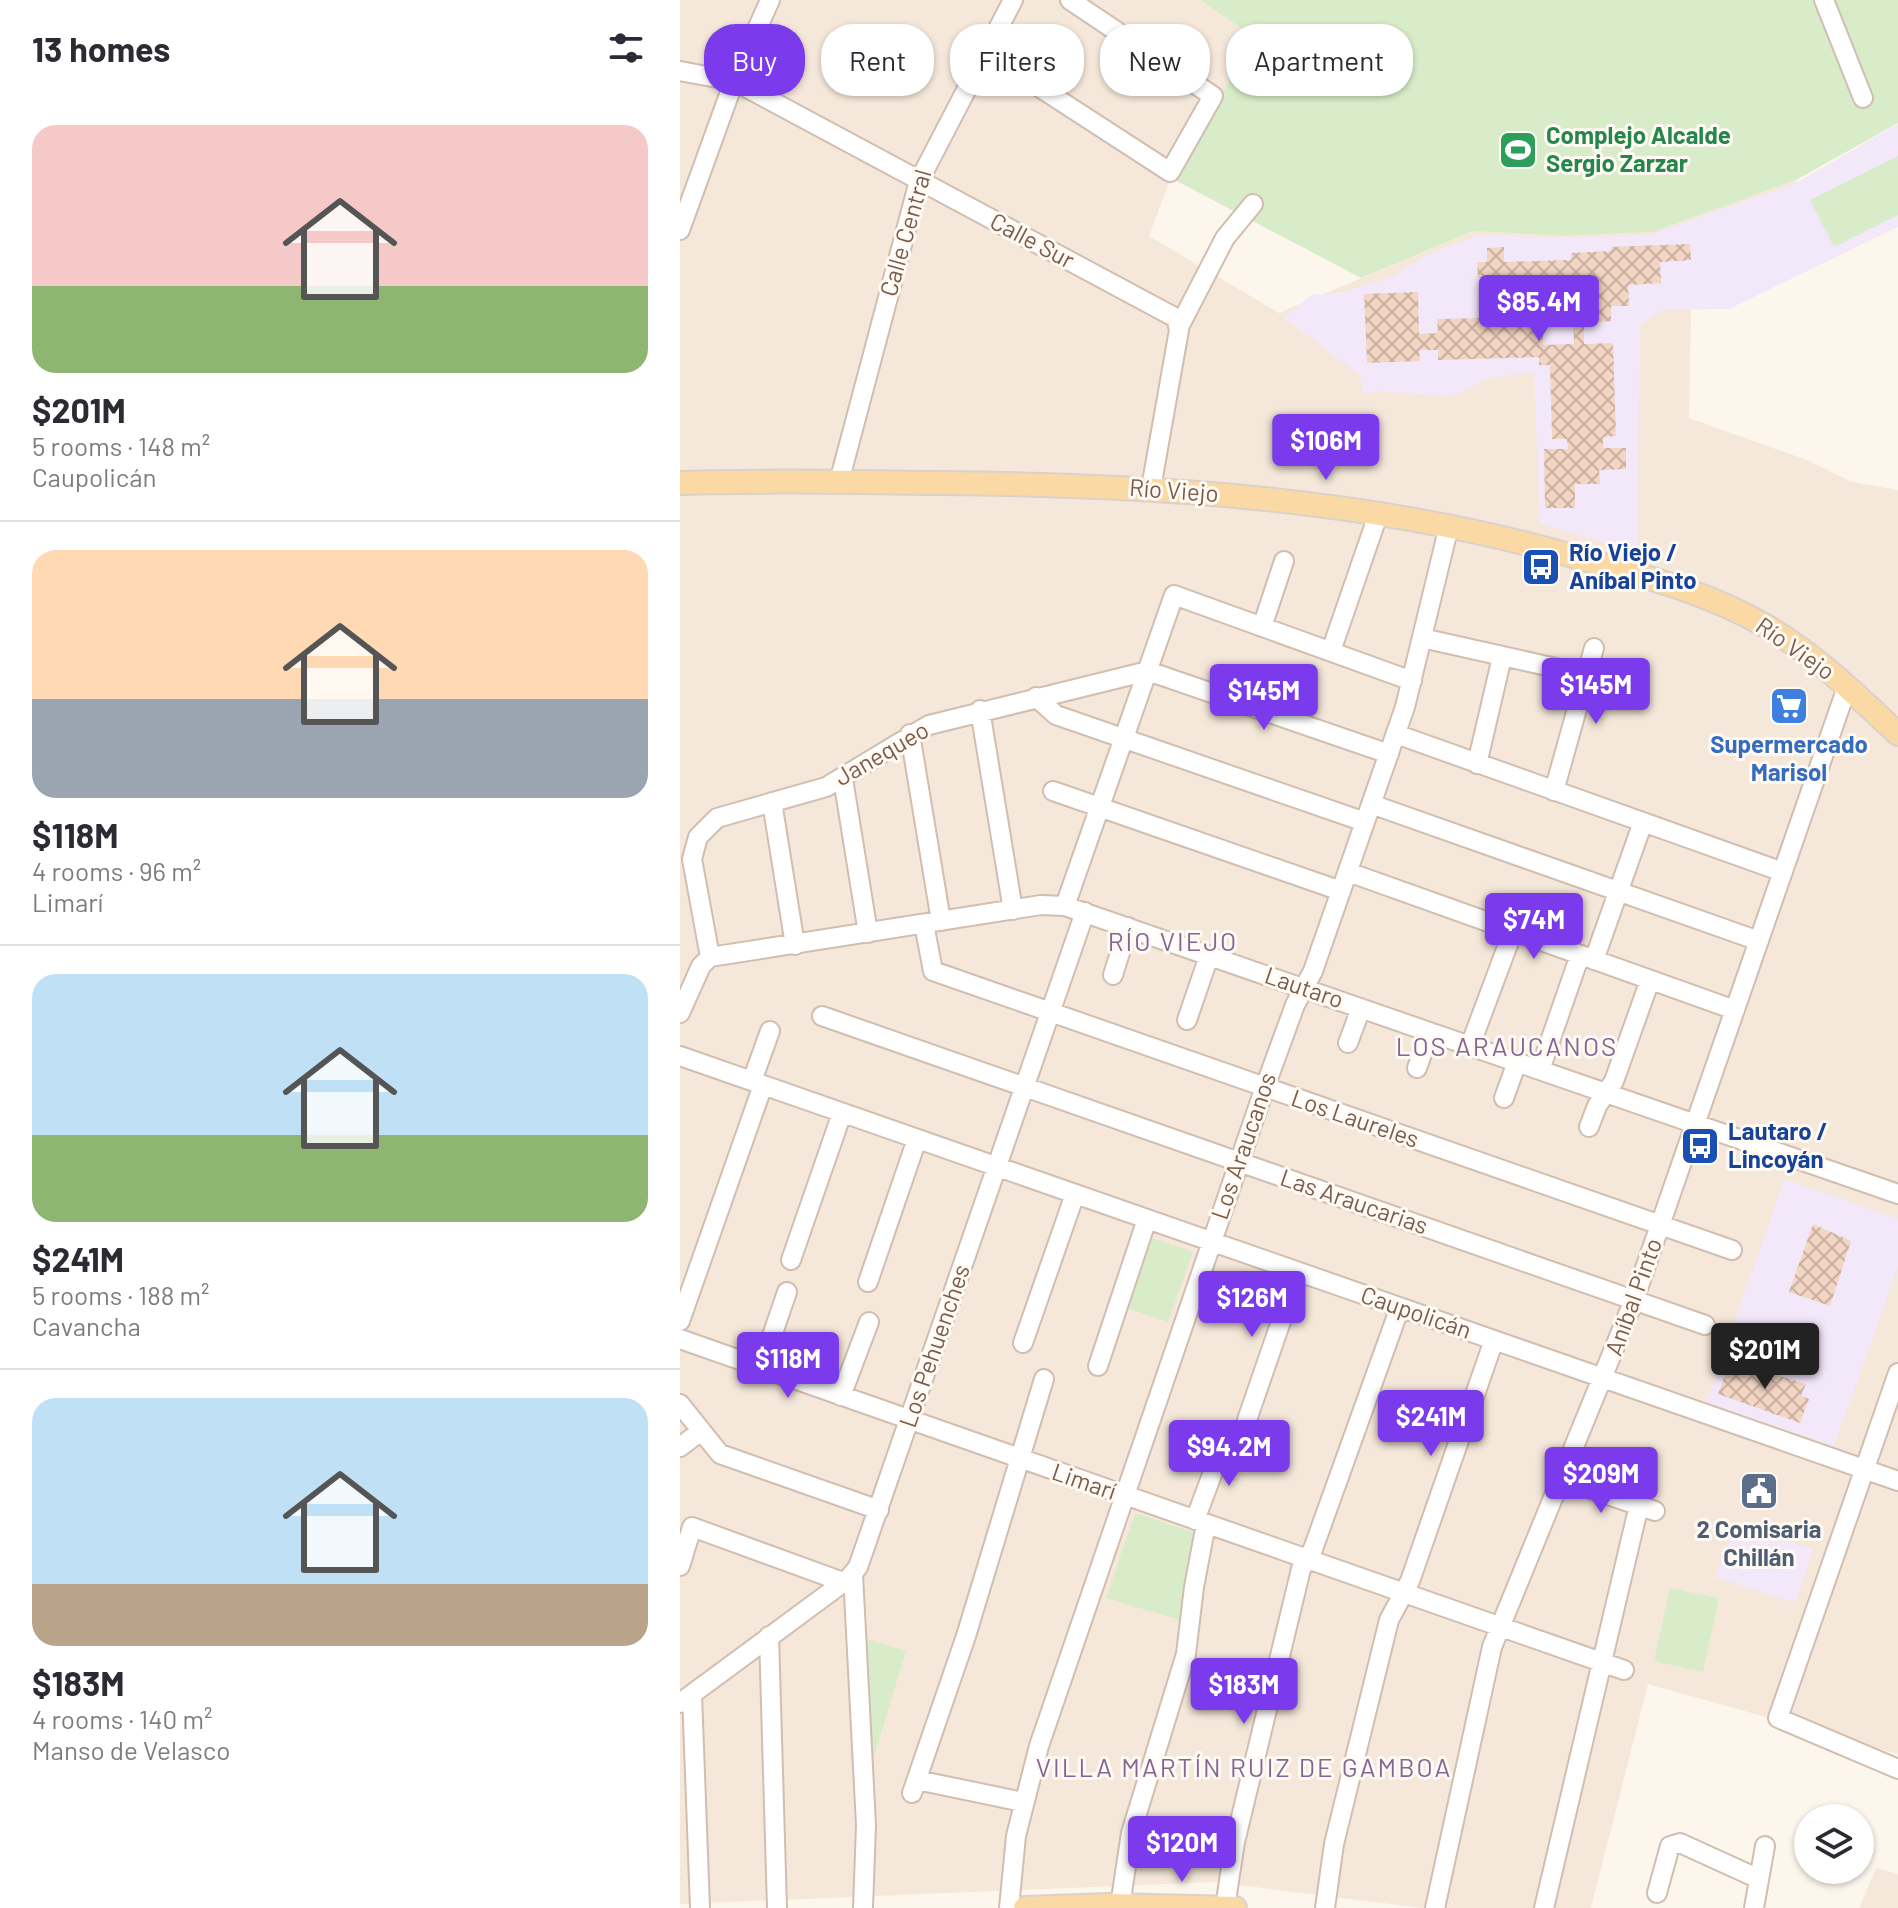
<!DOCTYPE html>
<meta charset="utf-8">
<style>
:root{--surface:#fff;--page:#f7f7f7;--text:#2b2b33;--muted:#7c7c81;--line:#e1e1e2;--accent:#7c3aed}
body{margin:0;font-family:Barlow,sans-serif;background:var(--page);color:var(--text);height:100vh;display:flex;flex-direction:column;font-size:30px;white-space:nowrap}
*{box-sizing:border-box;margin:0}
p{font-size:26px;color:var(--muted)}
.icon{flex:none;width:44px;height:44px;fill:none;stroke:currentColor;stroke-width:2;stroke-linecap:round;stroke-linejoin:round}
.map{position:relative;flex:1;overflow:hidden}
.sheet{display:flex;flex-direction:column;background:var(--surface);width:680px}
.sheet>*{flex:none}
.top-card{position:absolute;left:24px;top:24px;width:760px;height:72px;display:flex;gap:16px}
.controls{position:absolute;left:1114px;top:1804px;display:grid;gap:16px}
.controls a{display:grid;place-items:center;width:80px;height:80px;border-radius:50%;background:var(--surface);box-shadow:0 2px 6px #0004;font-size:40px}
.price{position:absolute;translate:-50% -68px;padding:0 18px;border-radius:8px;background:var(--accent);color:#fff;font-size:26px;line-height:52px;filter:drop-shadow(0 2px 4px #0008)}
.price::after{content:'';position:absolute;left:50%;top:48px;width:24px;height:18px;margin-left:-12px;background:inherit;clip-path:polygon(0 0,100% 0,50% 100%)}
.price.active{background:#222;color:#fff}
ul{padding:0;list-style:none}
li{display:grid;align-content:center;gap:16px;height:424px;padding:0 32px}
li+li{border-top:2px solid var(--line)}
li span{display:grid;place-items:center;height:248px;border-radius:24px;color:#555}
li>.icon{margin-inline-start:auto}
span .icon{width:144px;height:144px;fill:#fffc;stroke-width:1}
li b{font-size:34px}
h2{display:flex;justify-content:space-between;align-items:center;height:96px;padding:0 32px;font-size:34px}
.tag{padding:0 28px;border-radius:32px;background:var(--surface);box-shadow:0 2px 6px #0004;font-size:28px;line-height:72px}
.tag.active{background:var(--accent);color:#fff}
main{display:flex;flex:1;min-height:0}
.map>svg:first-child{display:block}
.residential{fill:#f5e8da}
.education{fill:#f3e8fa}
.green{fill:#d8ecc9}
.building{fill:url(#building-cross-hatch);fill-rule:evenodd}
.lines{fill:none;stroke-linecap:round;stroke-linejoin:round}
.minor-casing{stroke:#d1beb0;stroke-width:22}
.major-casing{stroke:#dad1cd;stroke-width:26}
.minor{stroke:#fff;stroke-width:18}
.major{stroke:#fbd9a5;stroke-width:22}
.labels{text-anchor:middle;stroke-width:6;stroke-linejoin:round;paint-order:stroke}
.leisure-label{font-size:24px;font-weight:bold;fill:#27864d;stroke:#fffaf3;text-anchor:start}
.street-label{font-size:24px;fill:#7a5c4d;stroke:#fffaf3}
.transit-label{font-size:24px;font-weight:bold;fill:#164399;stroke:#fffaf3;text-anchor:start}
.shop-label{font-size:24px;font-weight:bold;fill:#366cbe;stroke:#fffaf3}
.service-label{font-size:24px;font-weight:bold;fill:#4e5e75;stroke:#fffaf3}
.neighbourhood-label{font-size:26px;letter-spacing:2px;fill:#846695;stroke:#fffaf3}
</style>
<main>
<section class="sheet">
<h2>13 homes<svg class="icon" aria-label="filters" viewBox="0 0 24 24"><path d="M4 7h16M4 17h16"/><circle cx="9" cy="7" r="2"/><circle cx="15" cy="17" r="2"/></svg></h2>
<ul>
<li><span style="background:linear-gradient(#f6c9c9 65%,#8fb573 0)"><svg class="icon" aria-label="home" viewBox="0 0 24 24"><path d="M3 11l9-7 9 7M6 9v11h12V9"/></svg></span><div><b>$201M</b><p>5 rooms · 148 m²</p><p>Caupolicán</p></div></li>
<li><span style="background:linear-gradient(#ffd9b3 60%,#9aa5b1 0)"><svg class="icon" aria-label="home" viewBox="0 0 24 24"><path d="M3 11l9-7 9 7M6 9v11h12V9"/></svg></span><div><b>$118M</b><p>4 rooms · 96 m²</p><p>Limarí</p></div></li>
<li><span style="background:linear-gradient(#bfe0f5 65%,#8fb573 0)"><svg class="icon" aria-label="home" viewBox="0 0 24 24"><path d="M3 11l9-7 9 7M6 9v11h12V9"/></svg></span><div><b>$241M</b><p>5 rooms · 188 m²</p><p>Cavancha</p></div></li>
<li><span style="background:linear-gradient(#bfe0f5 75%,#b9a48a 0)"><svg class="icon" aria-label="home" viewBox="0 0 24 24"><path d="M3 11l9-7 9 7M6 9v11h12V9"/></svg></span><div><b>$183M</b><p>4 rooms · 140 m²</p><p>Manso de Velasco</p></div></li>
</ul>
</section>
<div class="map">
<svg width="1218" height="1908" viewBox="0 0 1218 1908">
<defs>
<pattern id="building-cross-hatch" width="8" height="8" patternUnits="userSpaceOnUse" patternTransform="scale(2)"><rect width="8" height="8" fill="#f3d5c3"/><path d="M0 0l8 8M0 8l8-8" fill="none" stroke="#cab0a1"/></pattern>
</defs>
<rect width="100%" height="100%" fill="#fdf6ec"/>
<path class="residential" d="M 0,0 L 520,0 L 575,38 L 491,178 L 469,236 L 599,313 L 793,231 L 883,236 L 973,232 L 1116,180 L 1144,255 L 1011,308 L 1009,418 L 1127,460 L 1172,482 L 1218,490 L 1218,1754 L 968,1684 L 911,1908 L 742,1908 L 535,1882 L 0,1904 Z
M 1196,1868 L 1218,1874 L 1218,1908 L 1179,1908 Z"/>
<path class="education" d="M 1218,124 L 1218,227 L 1049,309 L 983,310 L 960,325 L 957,552 L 860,523 L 854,372 L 808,378 L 778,394 L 765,396 L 700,391 L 683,394 L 680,375 L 604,318 L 631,295 L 664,292 L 714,276 L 749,254 L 799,235 L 886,238 L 969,235 L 1114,184 Z
M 1105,1179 L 1218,1219 L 1218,1266 L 1154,1446 L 1026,1402 Z
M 1054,1525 L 1133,1549 L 1115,1603 L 1035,1577 Z"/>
<path class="green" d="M 520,0 L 1218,0 L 1218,123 L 1116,180 L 973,232 L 883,236 L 793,231 L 681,278 L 491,178 L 575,38 Z
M 1218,156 L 1218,215 L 1154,247 L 1130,200 Z
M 466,1236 L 513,1252 L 488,1322 L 441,1306 Z
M 455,1513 L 518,1534 L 503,1621 L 426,1598 Z
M 990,1588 L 1039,1598 L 1023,1672 L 974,1661 Z
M 183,1638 L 226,1651 L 191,1766 Z"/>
<path class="building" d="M 1010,244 L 1011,260 L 980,262 L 981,283 L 948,285 L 949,306 L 931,306 L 931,321 L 904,323 L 904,344 L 933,343 L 936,436 L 923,437 L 923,448 L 946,448 L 946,469 L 919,470 L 920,484 L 895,484 L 895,508 L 865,508 L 864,449 L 888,449 L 887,439 L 872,439 L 870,365 L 859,365 L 859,357 L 758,360 L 758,350 L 739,350 L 740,361 L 687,363 L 684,294 L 738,292 L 739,334 L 758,333 L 757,319 L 809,318 L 809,292 L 801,293 L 801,278 L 798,278 L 797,262 L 807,262 L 807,248 L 824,247 L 824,262 L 891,260 L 891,253 L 931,251 L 931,247 ZM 893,315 L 894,344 L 863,345 L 863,330 L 857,330 L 857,316 Z
M 1133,1224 L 1171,1241 L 1150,1306 L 1109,1292 Z
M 1050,1361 L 1126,1384 L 1121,1396 L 1129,1399 L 1120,1423 L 1038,1394 Z"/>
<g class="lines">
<defs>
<path id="minor" d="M 1144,0 L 1183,98
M 305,52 L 490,172 L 533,96 L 390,0
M 0,71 L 54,81 L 496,318 L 499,330 L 471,488
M 0,230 L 54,81 L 90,0
M 500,325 L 545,238 L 573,204
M 159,482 L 239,181 L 333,0
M 582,627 L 604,561
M 742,638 L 907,675
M 651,651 L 699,512
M 356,697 L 376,715 L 685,822
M 300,710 L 333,910
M 230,734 L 261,921
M 716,734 L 1103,872
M 797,764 L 822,657
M 163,779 L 188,933
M 373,791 L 661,891
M 874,791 L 914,648
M 92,802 L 115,945
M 691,804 L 1079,941
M 668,872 L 1055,1010
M 385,906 L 494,595 L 732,681
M 244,924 L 253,971 L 1052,1250
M 30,957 L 12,859 L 18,837 L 37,818 L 146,787 L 249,725 L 468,671 L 709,754
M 914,960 L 963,822
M 433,975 L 448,927
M 0,1013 L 21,966 L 30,957 L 361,905 L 385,906 L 1218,1194
M 142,1016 L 1025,1325
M 507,1020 L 529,956
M 668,1043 L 681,1008
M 790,1046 L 833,931
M 0,1056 L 1218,1481
M 737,1068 L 750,1032
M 860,1070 L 900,955
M 72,1081 L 90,1031
M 824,1098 L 837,1062
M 909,1127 L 917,1106 L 934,1081 L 970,980
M 111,1260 L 162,1113
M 188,1282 L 237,1139
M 0,1321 L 83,1085
M 0,1339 L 944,1670
M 343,1343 L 395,1194
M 418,1366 L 467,1219
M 81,1368 L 107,1292
M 1218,1373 L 1098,1718 L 1218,1769
M 161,1396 L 189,1322
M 0,1404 L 40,1454 L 199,1510
M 567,1420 L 618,1272
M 0,1447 L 21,1431
M 881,1479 L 975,1511
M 515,1520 L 545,1440
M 0,1566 L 12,1527 L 163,1582
M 173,1574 L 186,1825 L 183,1908
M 89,1636 L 97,1908
M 12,1694 L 20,1908
M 0,1703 L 168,1579 L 178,1567 L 405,912
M 237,1780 L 343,1802
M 232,1793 L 286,1636 L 364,1379
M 977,1893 L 990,1846 L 1000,1843 L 1079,1879
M 440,1906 L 451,1833 L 506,1654 L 514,1587 L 526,1524
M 545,1907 L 555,1842 L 621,1569 L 633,1549 L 720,1307
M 329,1908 L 336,1836 L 359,1746 L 585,1087 L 615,1005 L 633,971 L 725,707 L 769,526
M 645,1908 L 654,1844 L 709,1620 L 730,1581 L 814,1340
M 755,1908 L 812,1647 L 954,1300 L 1167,687
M 864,1908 L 959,1505
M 1074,1908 L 1085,1846"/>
<path id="major" d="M 0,483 C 85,480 171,482 257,483 C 478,485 697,498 910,561 C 969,578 1031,594 1084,625 C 1135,654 1176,695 1218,734
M 345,1908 L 430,1905 L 555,1908"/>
</defs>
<use href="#minor" class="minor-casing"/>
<use href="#major" class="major-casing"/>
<use href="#minor" class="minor"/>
<use href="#major" class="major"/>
</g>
<defs>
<symbol id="stadium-square" viewBox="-11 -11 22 22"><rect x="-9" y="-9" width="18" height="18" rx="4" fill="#2e9e5b" stroke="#fffaf3"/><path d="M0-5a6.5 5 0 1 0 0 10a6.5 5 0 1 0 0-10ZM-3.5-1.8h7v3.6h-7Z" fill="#fff"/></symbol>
<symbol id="bus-square" viewBox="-11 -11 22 22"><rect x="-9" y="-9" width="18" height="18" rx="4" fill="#1a4fb4" stroke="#fffaf3"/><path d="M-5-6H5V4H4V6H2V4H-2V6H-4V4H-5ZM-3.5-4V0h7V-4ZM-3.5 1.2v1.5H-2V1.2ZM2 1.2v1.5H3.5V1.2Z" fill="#fff"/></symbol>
<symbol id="supermarket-square" viewBox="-11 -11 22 22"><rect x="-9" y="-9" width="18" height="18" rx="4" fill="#3f7fe0" stroke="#fffaf3"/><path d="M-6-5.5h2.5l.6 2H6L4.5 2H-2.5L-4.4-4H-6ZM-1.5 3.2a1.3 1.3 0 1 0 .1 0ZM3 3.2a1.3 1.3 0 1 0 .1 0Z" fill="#fff"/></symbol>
<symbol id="civic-square" viewBox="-11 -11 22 22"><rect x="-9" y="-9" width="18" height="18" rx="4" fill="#5c6f8a" stroke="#fffaf3"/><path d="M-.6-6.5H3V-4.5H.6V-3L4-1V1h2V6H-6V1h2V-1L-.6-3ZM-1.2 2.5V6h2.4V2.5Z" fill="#fff"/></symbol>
</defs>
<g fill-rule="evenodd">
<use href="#stadium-square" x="816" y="128" width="44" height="44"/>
<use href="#bus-square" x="839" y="545" width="44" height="44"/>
<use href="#supermarket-square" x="1087" y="684" width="44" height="44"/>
<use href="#bus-square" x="998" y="1124" width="44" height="44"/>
<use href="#civic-square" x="1057" y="1469" width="44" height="44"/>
</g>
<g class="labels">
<g class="leisure-label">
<text x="866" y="144">Complejo Alcalde<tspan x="866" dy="28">Sergio Zarzar</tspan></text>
</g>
<g class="street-label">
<text transform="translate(226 233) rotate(-74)" y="8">Calle Central</text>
<text transform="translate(352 241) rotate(28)" y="8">Calle Sur</text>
<text transform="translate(494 491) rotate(4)" y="8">Río Viejo</text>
<text transform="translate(1115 649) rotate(35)" y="8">Río Viejo</text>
<text transform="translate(202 754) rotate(-30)" y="8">Janequeo</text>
<text transform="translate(624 988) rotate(19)" y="8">Lautaro</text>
<text transform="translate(675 1119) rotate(19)" y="8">Los Laureles</text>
<text transform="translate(564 1146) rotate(-71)" y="8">Los Araucanos</text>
<text transform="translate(674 1202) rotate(19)" y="8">Las Araucarias</text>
<text transform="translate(954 1297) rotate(-70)" y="8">Aníbal Pinto</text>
<text transform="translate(736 1313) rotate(19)" y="8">Caupolicán</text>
<text transform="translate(255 1346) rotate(-71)" y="8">Los Pehuenches</text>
<text transform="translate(404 1482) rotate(19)" y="8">Limarí</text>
</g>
<g class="transit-label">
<text x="889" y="561">Río Viejo /<tspan x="889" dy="28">Aníbal Pinto</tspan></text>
<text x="1048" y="1140">Lautaro /<tspan x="1048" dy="28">Lincoyán</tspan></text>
</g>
<g class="shop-label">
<text x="1109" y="753">Supermercado<tspan x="1109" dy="28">Marisol</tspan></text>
</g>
<g class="service-label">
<text x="1079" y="1538">2 Comisaria<tspan x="1079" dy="28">Chillán</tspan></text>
</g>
<g class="neighbourhood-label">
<text x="493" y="951">RÍO VIEJO</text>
<text x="827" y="1056">LOS ARAUCANOS</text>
<text x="564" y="1777">VILLA MARTÍN RUIZ DE GAMBOA</text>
</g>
</g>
</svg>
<div class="controls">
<a><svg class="icon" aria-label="layers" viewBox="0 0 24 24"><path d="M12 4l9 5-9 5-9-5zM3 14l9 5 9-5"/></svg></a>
</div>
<b class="price" style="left:859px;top:343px">$85.4M</b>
<b class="price" style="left:646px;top:482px">$106M</b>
<b class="price" style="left:916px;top:726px">$145M</b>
<b class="price" style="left:584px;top:732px">$145M</b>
<b class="price" style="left:854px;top:961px">$74M</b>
<b class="price" style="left:572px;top:1339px">$126M</b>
<b class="price active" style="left:1085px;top:1391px">$201M</b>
<b class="price" style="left:108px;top:1400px">$118M</b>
<b class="price" style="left:751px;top:1458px">$241M</b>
<b class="price" style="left:549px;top:1488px">$94.2M</b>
<b class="price" style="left:921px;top:1515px">$209M</b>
<b class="price" style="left:564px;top:1726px">$183M</b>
<b class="price" style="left:502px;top:1884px">$120M</b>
<div class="top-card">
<a class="tag active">Buy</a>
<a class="tag">Rent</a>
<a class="tag">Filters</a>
<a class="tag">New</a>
<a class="tag">Apartment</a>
</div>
</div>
</main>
